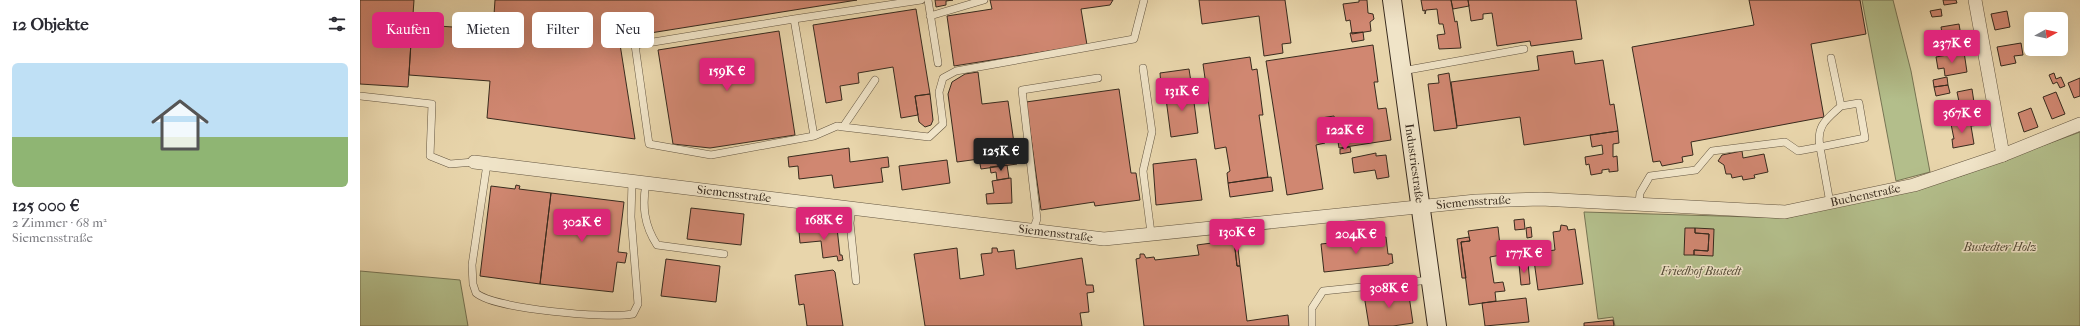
<!DOCTYPE html>
<html lang="de">
<meta charset="utf-8">
<style>
:root{--surface:#fff;--page:#f2f2f3;--text:#2b2b33;--muted:#7c7c81;--line:#e1e1e2;--accent:#db2777}
body{margin:0;font-family:"IM FELL French Canon",serif;background:var(--page);color:var(--text);height:100vh;display:flex;flex-direction:column;font-size:15px;white-space:nowrap}
*{box-sizing:border-box;margin:0}
p{font-size:13px;color:var(--muted)}
.icon{flex:none;width:22px;height:22px;fill:none;stroke:currentColor;stroke-width:2;stroke-linecap:round;stroke-linejoin:round}
.map{position:relative;flex:1;overflow:hidden}
.side{display:flex;flex-direction:column;background:var(--surface);width:360px}
.side>*{flex:none}
.banner{position:absolute;left:12px;top:12px;width:380px;height:36px;display:flex;gap:8px}
.needle{width:26px;rotate:82deg}
.controls{position:absolute;left:1664px;top:12px;display:grid;gap:8px}
.controls a{display:grid;place-items:center;width:44px;height:44px;border-radius:6px;background:var(--surface);box-shadow:0 4px 16px #0002;font-size:20px}
.price{position:absolute;translate:-50% -34px;padding:0 9px;border-radius:4px;background:var(--accent);color:#fff;font-size:13px;line-height:26px;filter:drop-shadow(0 1px 2px #0008)}
.price::after{content:'';position:absolute;left:50%;top:24px;width:12px;height:9px;margin-left:-6px;background:inherit;clip-path:polygon(0 0,100% 0,50% 100%)}
.price.selected{background:#222;color:#fff}
ul{padding:0;list-style:none}
li{display:grid;align-content:center;gap:8px;height:212px;padding:0 12px}
li+li{border-top:1px solid var(--line)}
li span{display:grid;place-items:center;height:124px;border-radius:6px;color:#555}
li>.icon{margin-inline-start:auto}
span .icon{width:72px;height:72px;fill:#fffc;stroke-width:1}
li b{font-size:17px}
h2{display:flex;justify-content:space-between;align-items:center;height:48px;padding:0 12px;font-size:17px}
.tag{padding:0 14px;border-radius:6px;background:var(--surface);box-shadow:0 4px 16px #0002;font-size:14px;line-height:36px}
.tag.selected{background:var(--accent);color:#fff}
main{display:flex;flex:1;min-height:0}
.map>svg:first-child{display:block}
.green{fill:#b3be8b;stroke:#767454}
.building{fill:#d08771;stroke:#382b1e}
.lines{fill:none;stroke-linecap:round;stroke-linejoin:round}
.lane-casing{stroke:#645641;stroke-width:8}
.street-casing{stroke:#645641;stroke-width:14}
.secondary-casing{stroke:#382b1e;stroke-width:20}
.lane{stroke:#f0e4c8;stroke-width:7}
.street{stroke:#f0e4c8;stroke-width:13}
.secondary{stroke:#f0e4c8;stroke-width:18}
.labels{text-anchor:middle;stroke-width:3;stroke-linejoin:round;paint-order:stroke}
.street-label{font-size:12px;fill:#382b1e;stroke:#f0e4c8}
.park-label{font-size:12px;font-style:italic;fill:#514834;stroke:#f0e4c8}
</style>
<main>
<section class="side">
<h2>12 Objekte<svg class="icon" aria-label="filters" viewBox="0 0 24 24"><path d="M4 7h16M4 17h16"/><circle cx="9" cy="7" r="2"/><circle cx="15" cy="17" r="2"/></svg></h2>
<ul>
<li><span style="background:linear-gradient(#bfe0f5 60%,#8fb573 0)"><svg class="icon" aria-label="home" viewBox="0 0 24 24"><path d="M3 11l9-7 9 7M6 9v11h12V9"/></svg></span><div><b>125 000 €</b><p>2 Zimmer · 68 m²</p><p>Siemensstraße</p></div></li>
</ul>
</section>
<div class="map">
<svg width="1720" height="326" viewBox="0 0 1720 326">
<rect width="100%" height="100%" fill="#e8d5ab"/>
<filter id="stains"><feTurbulence type="fractalNoise" baseFrequency=".005" numOctaves="4"/><feColorMatrix values="0 0 0 0 .2 0 0 0 0 .09 0 0 0 0 .02 0 0 0 .5 -.17"/></filter>
<radialGradient id="worn" r=".72"><stop offset=".6" stop-color="#630" stop-opacity="0"/><stop offset="1" stop-color="#630" stop-opacity=".3"/></radialGradient>
<path class="green" d="M 1502,0 L 1533,0 L 1551,71 L 1570,172 L 1536,181 Z
M 1720,132 L 1720,326 L 1255,326 L 1253,317 L 1238,319 L 1224,212 L 1427,218 L 1601,176 Z
M 0,271 L 100,280 L 108,326 L 0,326 Z"/>
<path class="building" d="M 0,0 L 54,0 L 48,87 L 0,84 Z
M 135,0 L 497,0 L 259,38 L 275,139 L 127,118 L 130,81 L 49,75 L 52,24 L 133,30 Z
M 575,0 L 593,0 L 586,1 L 586,5 L 576,7 Z
M 630,0 L 753,0 L 750,5 L 721,9 L 727,45 L 594,66 L 587,16 L 632,9 Z
M 839,0 L 925,0 L 931,43 L 922,44 L 923,53 L 904,56 L 899,16 L 842,24 Z
M 999,0 L 1007,0 L 1008,13 L 1013,14 L 1014,19 L 1010,22 L 1011,31 L 992,34 L 990,20 L 986,21 L 983,4 L 999,2 Z
M 1061,0 L 1091,0 L 1095,22 L 1097,21 L 1101,48 L 1079,49 L 1077,35 L 1085,34 L 1083,24 L 1079,24 L 1077,9 L 1066,10 L 1065,14 L 1065,10 L 1063,11 Z
M 1091,0 L 1108,0 L 1109,6 L 1093,9 Z
M 1108,0 L 1216,0 L 1222,39 L 1171,46 L 1170,41 L 1137,46 L 1132,13 L 1123,14 L 1123,19 L 1111,21 Z
M 1389,0 L 1500,0 L 1506,34 L 1451,44 L 1464,117 L 1331,142 L 1333,155 L 1322,157 L 1323,162 L 1302,166 L 1300,161 L 1293,162 L 1272,47 L 1394,25 Z
M 1583,0 L 1596,0 L 1597,3 L 1584,5 Z
M 556,9 L 570,94 L 555,96 L 558,115 L 541,118 L 533,67 L 498,73 L 499,83 L 480,86 L 482,100 L 466,103 L 453,25 Z
M 1581,9 L 1582,16 L 1572,17 L 1570,11 Z
M 1647,11 L 1650,27 L 1635,30 L 1631,14 Z
M 1599,24 L 1602,42 L 1584,45 L 1581,27 Z
M 1671,30 L 1671,42 L 1670,42 L 1666,32 Z
M 419,31 L 435,135 L 350,148 L 313,144 L 298,50 Z
M 1003,32 L 1004,40 L 992,42 L 990,33 Z
M 1661,43 L 1663,55 L 1654,56 L 1656,63 L 1641,66 L 1637,47 Z
M 1013,45 L 1018,82 L 1014,82 L 1018,109 L 1026,108 L 1031,140 L 979,148 L 974,116 L 961,118 L 965,143 L 956,145 L 963,189 L 927,195 L 906,61 Z
M 1213,51 L 1215,64 L 1243,60 L 1250,105 L 1254,104 L 1258,131 L 1164,145 L 1160,117 L 1097,126 L 1091,82 L 1179,70 L 1177,56 Z
M 1604,52 L 1607,72 L 1585,76 L 1584,68 L 1578,69 L 1576,57 Z
M 890,57 L 892,70 L 897,69 L 903,115 L 899,115 L 908,177 L 868,183 L 867,173 L 870,171 L 866,147 L 855,149 L 843,64 Z
M 829,69 L 831,82 L 801,86 L 800,73 Z
M 618,72 L 622,104 L 648,101 L 657,164 L 621,169 L 619,159 L 597,162 L 588,94 L 592,82 L 605,74 Z
M 1089,73 L 1097,128 L 1074,131 L 1068,84 L 1079,83 L 1078,75 Z
M 1694,73 L 1696,79 L 1701,77 L 1705,86 L 1700,88 L 1697,82 L 1693,84 L 1689,75 Z
M 1587,77 L 1588,85 L 1574,87 L 1573,80 Z
M 1720,78 L 1720,96 L 1714,98 L 1708,83 Z
M 1588,85 L 1590,93 L 1576,96 L 1574,87 Z
M 832,87 L 838,133 L 811,137 L 805,91 Z
M 759,89 L 771,173 L 776,173 L 780,200 L 735,206 L 734,202 L 681,210 L 666,102 Z
M 1612,89 L 1615,109 L 1601,111 L 1597,92 Z
M 1696,92 L 1705,114 L 1692,119 L 1683,97 Z
M 570,94 L 573,120 L 571,125 L 565,127 L 559,122 L 555,96 Z
M 1671,108 L 1678,127 L 1664,132 L 1658,113 Z
M 1618,118 L 1619,125 L 1611,126 L 1610,120 Z
M 1610,120 L 1614,144 L 1593,148 L 1592,139 L 1594,139 L 1591,124 L 1589,124 Z
M 1258,131 L 1259,143 L 1253,144 L 1253,157 L 1257,156 L 1258,171 L 1249,172 L 1249,169 L 1242,170 L 1242,173 L 1231,175 L 1229,164 L 1226,165 L 1225,157 L 1243,154 L 1242,145 L 1232,147 L 1230,135 Z
M 990,147 L 991,152 L 980,154 L 980,149 Z
M 489,148 L 490,162 L 528,157 L 529,167 L 521,168 L 523,182 L 474,188 L 472,175 L 439,179 L 438,166 L 429,167 L 428,157 Z
M 1382,151 L 1383,158 L 1404,154 L 1408,172 L 1394,175 L 1395,178 L 1383,180 L 1382,176 L 1372,178 L 1371,174 L 1366,174 L 1364,165 L 1358,161 L 1362,155 Z
M 1016,153 L 1016,156 L 1026,155 L 1029,177 L 1017,179 L 1015,170 L 994,173 L 992,158 Z
M 836,159 L 842,200 L 796,205 L 793,164 Z
M 587,160 L 590,183 L 542,190 L 539,166 Z
M 647,165 L 649,178 L 637,180 L 636,172 L 631,173 L 630,167 Z
M 911,177 L 913,191 L 870,197 L 868,183 Z
M 651,178 L 652,203 L 627,204 L 626,194 L 634,193 L 632,181 Z
M 156,185 L 160,186 L 159,189 L 191,193 L 180,284 L 120,276 L 131,186 L 155,189 Z
M 191,193 L 264,202 L 258,252 L 267,253 L 265,263 L 257,262 L 253,292 L 180,284 Z
M 331,208 L 384,214 L 381,245 L 327,239 Z
M 1164,219 L 1165,229 L 1155,230 L 1154,220 Z
M 1201,225 L 1207,226 L 1208,230 L 1215,229 L 1223,284 L 1178,290 L 1173,253 L 1195,250 L 1193,232 L 1200,231 Z
M 463,226 L 468,227 L 469,228 L 477,228 L 480,255 L 482,255 L 483,260 L 478,261 L 477,256 L 463,258 L 461,241 L 440,243 L 439,232 L 462,229 Z
M 1138,227 L 1141,255 L 1130,257 L 1134,283 L 1143,282 L 1145,291 L 1135,292 L 1136,301 L 1109,305 L 1101,242 L 1110,241 L 1108,231 Z
M 1171,227 L 1172,237 L 1167,238 L 1166,228 Z
M 1325,228 L 1335,228 L 1335,233 L 1349,234 L 1348,251 L 1334,250 L 1334,255 L 1324,255 Z
M 1335,228 L 1354,229 L 1353,256 L 1334,255 L 1334,250 L 1348,251 L 1349,234 L 1335,233 Z
M 1026,237 L 1028,254 L 1032,254 L 1033,263 L 1029,264 L 1029,265 L 964,272 L 961,244 Z
M 1109,237 L 1110,241 L 1101,242 L 1106,278 L 1102,278 L 1097,239 Z
M 874,240 L 877,266 L 880,266 L 887,321 L 928,315 L 929,326 L 784,326 L 776,259 L 780,258 L 780,254 L 784,254 L 786,258 L 794,257 L 795,260 L 839,255 L 837,245 Z
M 874,240 L 877,240 L 880,266 L 877,266 Z
M 597,248 L 600,279 L 624,275 L 621,254 L 632,253 L 632,248 L 637,248 L 638,252 L 654,250 L 656,269 L 722,258 L 726,285 L 733,285 L 734,292 L 727,293 L 729,312 L 720,313 L 722,326 L 565,326 L 554,254 Z
M 306,259 L 360,266 L 356,302 L 301,296 Z
M 1168,263 L 1170,284 L 1161,285 L 1159,264 Z
M 473,270 L 475,272 L 483,326 L 447,326 L 444,304 L 439,305 L 435,275 Z
M 1048,289 L 1053,323 L 1033,326 L 1009,326 L 1004,295 Z
M 1166,298 L 1169,322 L 1125,326 L 1122,303 Z
M 1253,320 L 1254,326 L 1224,326 L 1224,323 Z"/>
<g class="lines">
<defs>
<path id="lane" d="M 568,0 L 578,63
M 570,16 L 624,0
M 434,19 L 275,45 L 289,144 L 351,155 L 454,136
M 1471,58 L 1481,106 C 1467,119 1456,125 1460,147 L 1505,138 L 1499,103 L 1481,106
M 783,68 L 792,132 L 783,171 L 791,233
M 1042,71 L 1164,49
M 515,80 L 483,127 L 477,126 L 454,136 L 434,19 L 561,0
M 0,96 L 72,104 L 70,156 L 90,164 L 114,162
M 483,127 L 569,137 L 583,124 L 579,92 L 583,78 L 596,71 L 774,39 L 784,0
M 127,164 L 112,265 L 113,284 L 116,293 C 134,309 248,319 273,314 L 278,304 L 271,217 L 272,181
M 286,183 C 282,206 284,225 297,245 L 364,254
M 1279,203 L 1280,193 L 1290,176 L 1336,170 L 1352,151 L 1425,142 L 1438,151 L 1460,147 L 1470,203
M 492,208 L 490,223 L 496,281
M 673,230 L 677,219 L 662,90 L 738,78
M 952,326 L 952,308 L 963,291 L 1070,280"/>
<g id="street">
<path d="M 1615,0 L 1643,155"/>
<path id="s1" d="M 114,162 L 744,239 L 1116,201 L 1181,199 L 1425,212 L 1554,185 L 1643,155 L 1720,124"/>
</g>
<g id="secondary">
<path id="s2" d="M 1032,0 L 1077,326"/>
</g>
</defs>
<use href="#lane" class="lane-casing"/>
<use href="#street" class="street-casing"/>
<use href="#secondary" class="secondary-casing"/>
<use href="#lane" class="lane"/>
<use href="#street" class="street"/>
<use href="#secondary" class="secondary"/>
</g>
<g class="labels">
<g class="street-label">
<text dy="4" stroke="none"><textPath href="#s2" startOffset="165">Industriestraße</textPath></text>
<text dy="4" stroke="none"><textPath href="#s1" startOffset="262">Siemensstraße</textPath></text>
<text dy="4" stroke="none"><textPath href="#s1" startOffset="1400">Buchenstraße</textPath></text>
<text dy="4" stroke="none"><textPath href="#s1" startOffset="1006">Siemensstraße</textPath></text>
<text dy="4" stroke="none"><textPath href="#s1" startOffset="586">Siemensstraße</textPath></text>
</g>
<g class="park-label">
<text x="1640" y="251">Bustedter Holz</text>
<text x="1341" y="275">Friedhof Bustedt</text>
</g>
</g>
<rect width="100%" height="100%" filter="url(#stains)"/>
<rect width="100%" height="100%" fill="url(#worn)"/>
</svg>
<div class="controls">
<a><svg class="needle" viewBox="-14 -14 28 28"><path d="M0-13l5 13h-10z" fill="#e53935"/><path d="M0 13l5-13h-10z" fill="#7c7c81"/></svg></a>
</div>
<b class="price" style="left:1592px;top:64px">237K €</b>
<b class="price" style="left:367px;top:92px">159K €</b>
<b class="price" style="left:822px;top:112px">131K €</b>
<b class="price" style="left:1602px;top:134px">367K €</b>
<b class="price" style="left:985px;top:151px">122K €</b>
<b class="price selected" style="left:641px;top:172px">125K €</b>
<b class="price" style="left:464px;top:241px">168K €</b>
<b class="price" style="left:222px;top:243px">302K €</b>
<b class="price" style="left:877px;top:253px">130K €</b>
<b class="price" style="left:996px;top:255px">204K €</b>
<b class="price" style="left:1164px;top:274px">177K €</b>
<b class="price" style="left:1029px;top:309px">308K €</b>
<div class="banner">
<a class="tag selected">Kaufen</a>
<a class="tag">Mieten</a>
<a class="tag">Filter</a>
<a class="tag">Neu</a>
</div>
</div>
</main>
